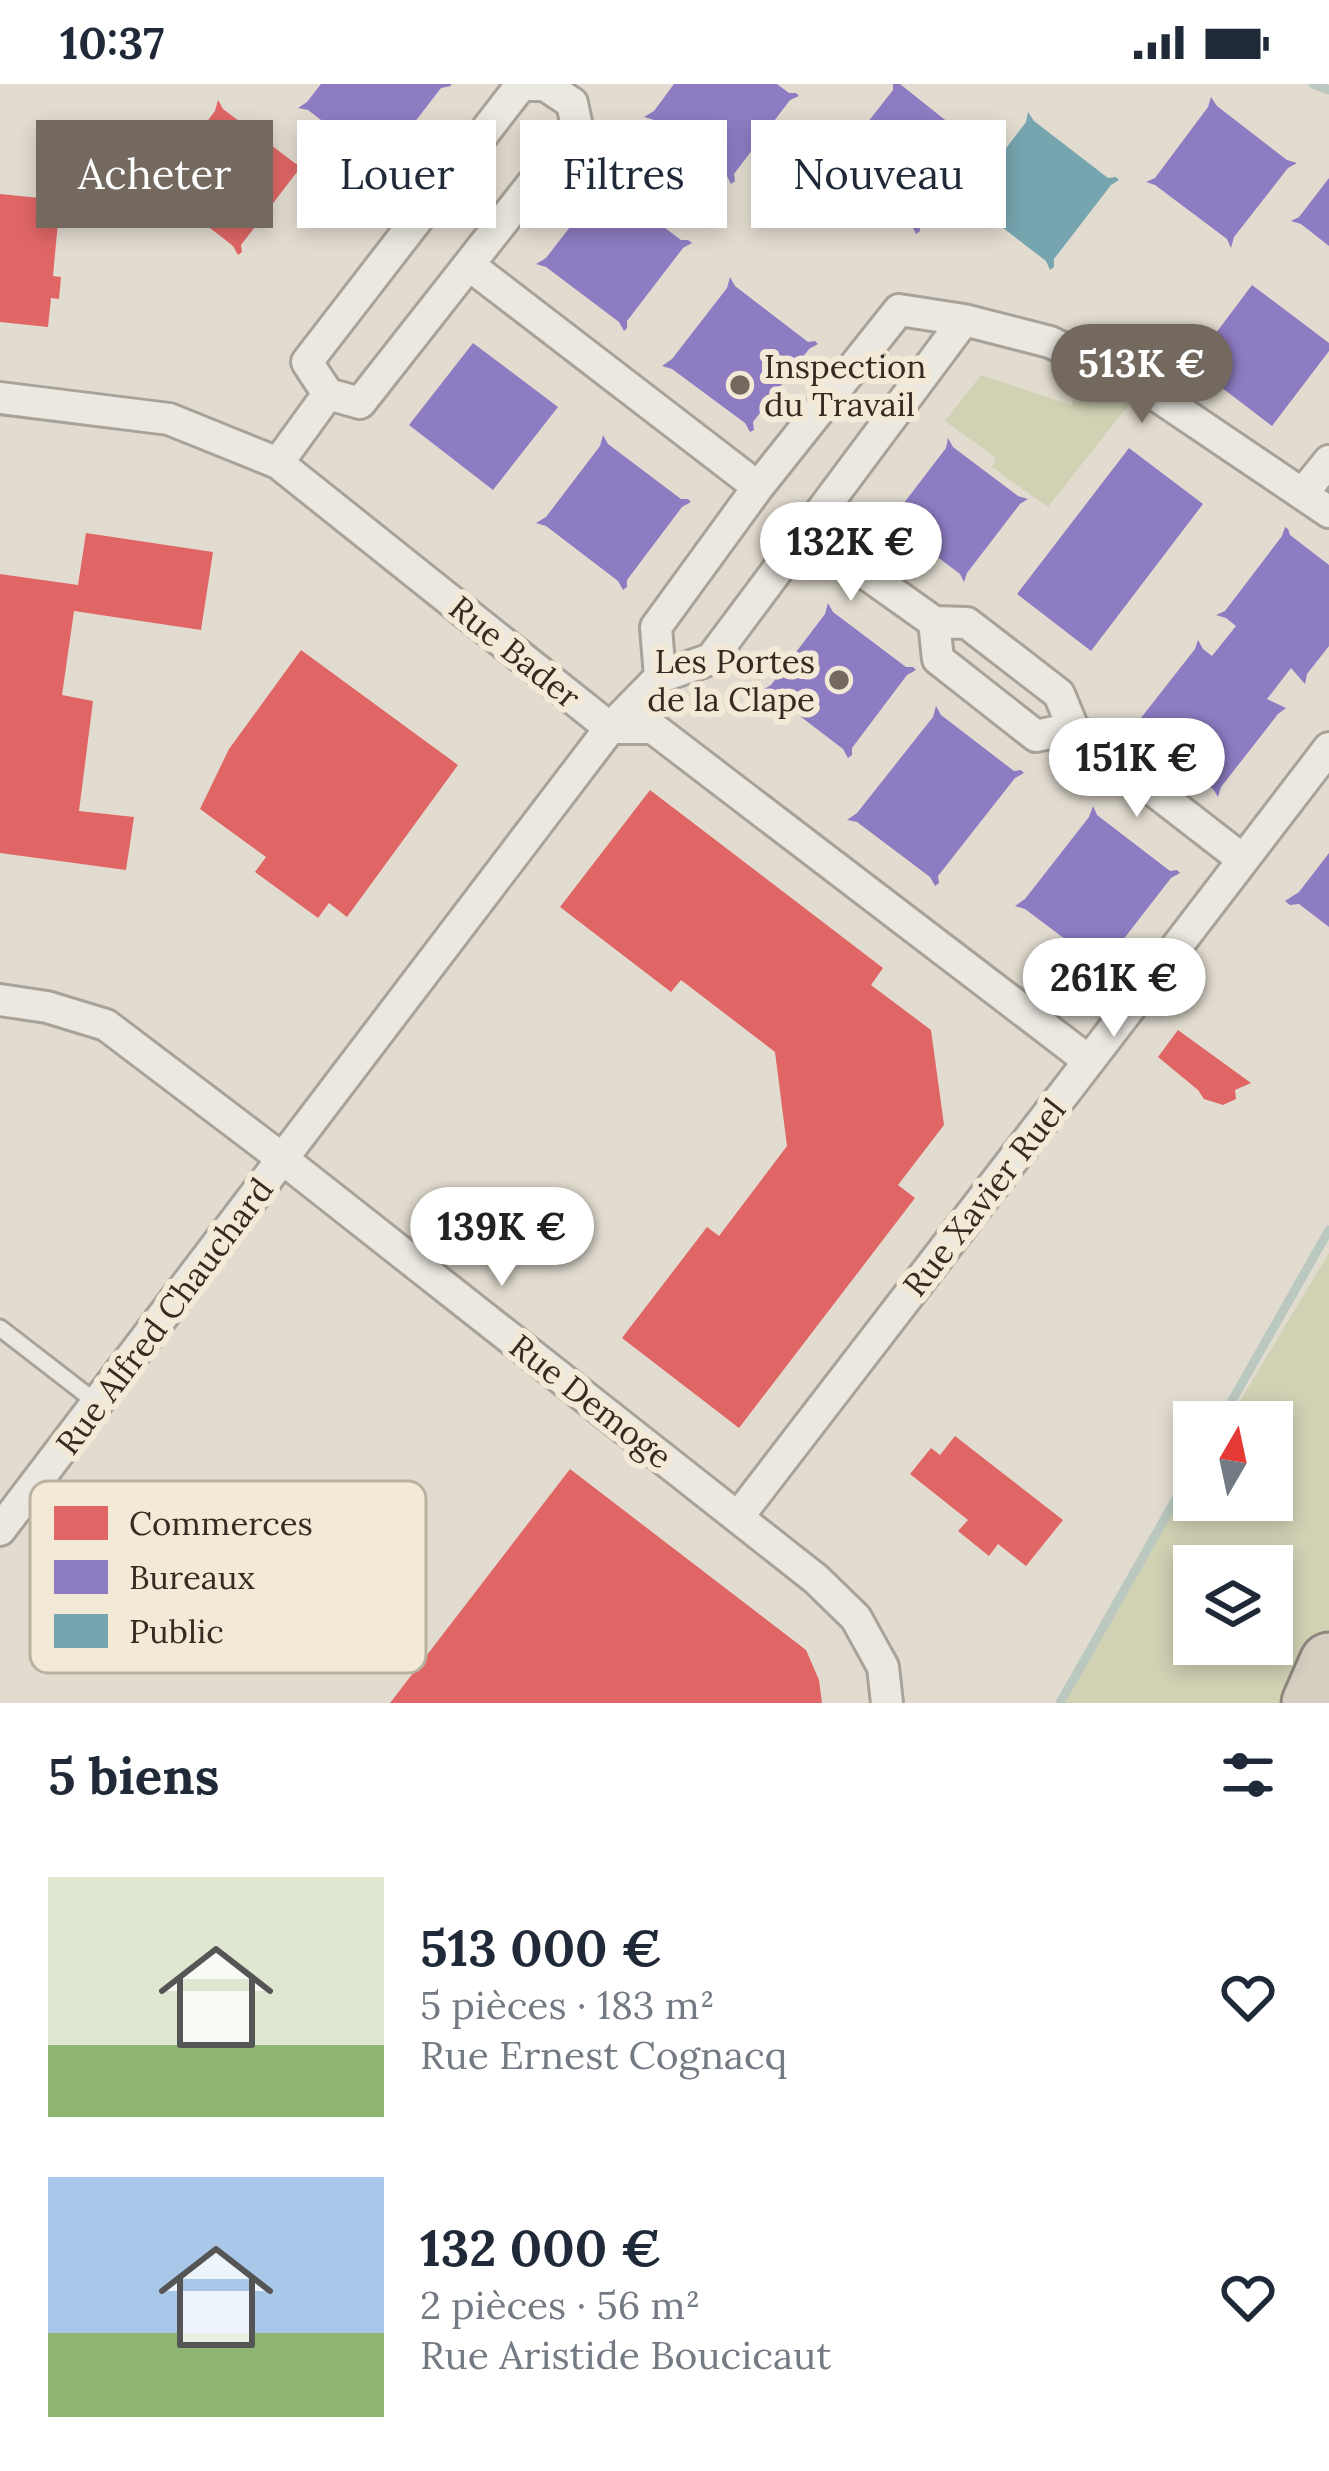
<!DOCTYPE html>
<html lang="fr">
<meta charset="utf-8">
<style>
:root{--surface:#fff;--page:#f2f2f3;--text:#1f2937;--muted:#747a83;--accent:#73695e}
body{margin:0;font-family:Lora,serif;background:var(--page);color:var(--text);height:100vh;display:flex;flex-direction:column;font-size:45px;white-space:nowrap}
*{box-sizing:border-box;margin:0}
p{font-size:39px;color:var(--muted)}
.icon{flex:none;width:66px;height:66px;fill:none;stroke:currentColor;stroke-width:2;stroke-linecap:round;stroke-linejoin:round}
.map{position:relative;height:1619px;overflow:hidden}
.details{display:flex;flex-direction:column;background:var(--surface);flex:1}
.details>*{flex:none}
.guide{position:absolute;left:36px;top:36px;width:1257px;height:108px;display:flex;gap:24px}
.needle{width:78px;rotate:9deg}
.controls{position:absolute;left:1173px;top:1317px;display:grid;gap:24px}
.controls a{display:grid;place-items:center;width:120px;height:120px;border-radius:0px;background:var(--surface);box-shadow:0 6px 18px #0003;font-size:60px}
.price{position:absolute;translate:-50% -102px;padding:0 27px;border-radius:42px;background:#fff;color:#222;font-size:39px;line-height:78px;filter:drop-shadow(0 3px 6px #0008)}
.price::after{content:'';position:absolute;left:50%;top:72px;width:36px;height:27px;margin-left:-18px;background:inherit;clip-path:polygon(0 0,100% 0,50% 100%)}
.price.selected{background:var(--accent);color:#fff}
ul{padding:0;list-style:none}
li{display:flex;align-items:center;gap:36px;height:300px;padding:0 48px}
li span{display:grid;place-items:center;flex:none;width:336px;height:240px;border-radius:0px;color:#555}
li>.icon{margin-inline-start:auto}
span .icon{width:144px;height:144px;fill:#fffc;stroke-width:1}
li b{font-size:51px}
h2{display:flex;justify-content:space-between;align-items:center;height:144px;padding:0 48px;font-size:51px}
.chip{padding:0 42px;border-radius:0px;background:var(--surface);box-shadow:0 6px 18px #0003;font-size:42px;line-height:108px}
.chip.selected{background:var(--accent);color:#fff}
.status{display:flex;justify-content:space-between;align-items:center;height:84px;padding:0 60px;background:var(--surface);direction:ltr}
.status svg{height:33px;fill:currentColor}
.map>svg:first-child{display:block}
.green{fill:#d1d1b4;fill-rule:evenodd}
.shops{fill:#e06666}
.offices{fill:#8e7cc3}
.public{fill:#76a5af}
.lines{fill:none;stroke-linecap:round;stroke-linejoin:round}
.stream{stroke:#bac8bf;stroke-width:9}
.lane-casing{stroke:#a8a298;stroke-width:21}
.street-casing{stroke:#a8a298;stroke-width:36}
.highway-casing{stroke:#8d877f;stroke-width:63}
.lane{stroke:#ebe8e1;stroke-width:15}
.street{stroke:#ebe8e1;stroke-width:30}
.highway{stroke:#d5cec1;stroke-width:57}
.poi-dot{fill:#73695e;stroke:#f2ead7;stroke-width:4.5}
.labels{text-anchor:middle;stroke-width:12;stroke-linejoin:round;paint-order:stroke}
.poi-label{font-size:33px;fill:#372b21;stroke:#f2ead7;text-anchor:start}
.street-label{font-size:33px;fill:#372b21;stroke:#f2ead7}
.key{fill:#f2ead7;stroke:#bab1a0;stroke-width:3}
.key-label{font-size:33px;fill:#372b21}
</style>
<div class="status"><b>10:37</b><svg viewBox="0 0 49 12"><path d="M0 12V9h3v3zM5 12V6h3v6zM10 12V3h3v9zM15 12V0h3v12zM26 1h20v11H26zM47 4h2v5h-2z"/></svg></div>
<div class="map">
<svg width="1329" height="1619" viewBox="0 0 1329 1619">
<rect width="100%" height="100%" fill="#e2dcd0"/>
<path class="green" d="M 981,291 L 1071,321 L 1084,293 L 1131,318 L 1048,423 L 992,383 L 996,374 L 945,337 Z
M 1329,1169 L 1329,1619 L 1059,1619 L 1194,1394 L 1194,1416 L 1272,1416 L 1272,1338 L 1227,1338 ZM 1194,1482 L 1272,1482 L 1272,1560 L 1194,1560 Z"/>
<path class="shops" d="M 218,16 L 223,25 L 296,80 L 302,80 L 306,83 L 297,88 L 241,161 L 242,168 L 238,171 L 233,162 L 223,154 L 161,107 L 151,104 L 161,98 L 215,27 Z
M 0,110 L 60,116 L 53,192 L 61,193 L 59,215 L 51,214 L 48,243 L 0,238 Z
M 86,449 L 213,468 L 201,546 L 74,527 L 62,611 L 93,617 L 79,727 L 134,733 L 126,786 L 0,769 L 0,490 L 78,501 Z
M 301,566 L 458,681 L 347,833 L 329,819 L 318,834 L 255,788 L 266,773 L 200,725 L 229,665 Z
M 650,706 L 883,884 L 871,901 L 931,946 L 944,1041 L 898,1101 L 915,1114 L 739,1344 L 622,1254 L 707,1143 L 719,1152 L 787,1062 L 775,968 L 681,896 L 671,908 L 560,823 Z
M 1178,946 L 1251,999 L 1235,1006 L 1236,1015 L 1223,1021 L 1204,1015 L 1198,1006 L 1158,973 Z
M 955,1352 L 1063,1436 L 1026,1482 L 998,1460 L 989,1472 L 958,1447 L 968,1436 L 910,1390 L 931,1364 L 940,1371 Z
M 570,1385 L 806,1566 L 819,1596 L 822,1619 L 390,1619 Z"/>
<path class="offices" d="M 321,0 L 451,0 L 451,2 L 441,4 L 384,78 L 381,88 L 377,79 L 308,26 L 298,24 L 307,18 Z
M 674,0 L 777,0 L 789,9 L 796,9 L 799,12 L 790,16 L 734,90 L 735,97 L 731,100 L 726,90 L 654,36 L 644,33 L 654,27 Z
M 893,0 L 900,0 L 974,59 L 980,58 L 984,61 L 975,66 L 919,139 L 920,147 L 916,150 L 911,140 L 838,86 L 828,83 L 838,76 L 893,6 Z
M 1211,13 L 1217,22 L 1287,76 L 1297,79 L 1288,84 L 1234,153 L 1231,164 L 1227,155 L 1155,101 L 1146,98 L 1155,94 L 1208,23 Z
M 604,92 L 608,101 L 681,156 L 688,156 L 692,159 L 683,164 L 627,237 L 627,244 L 624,247 L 619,238 L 546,183 L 536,180 L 546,174 L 601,103 Z
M 1329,94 L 1329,162 L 1301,140 L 1291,137 L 1299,133 Z
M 730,193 L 735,202 L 808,258 L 815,257 L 818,260 L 809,265 L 753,338 L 754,346 L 750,348 L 745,339 L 672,285 L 662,282 L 672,275 L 727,204 Z
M 1252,201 L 1329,259 L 1329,267 L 1272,342 L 1192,281 Z
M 473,259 L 558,323 L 493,406 L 409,341 Z
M 603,351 L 608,360 L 681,415 L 688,415 L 691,418 L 682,423 L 627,496 L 627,503 L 623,506 L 618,497 L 546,442 L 536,439 L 546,433 L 600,362 Z
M 948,354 L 953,363 L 1018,412 L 1028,415 L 1020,420 L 967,489 L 964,498 L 960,490 L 895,441 L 887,440 L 884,437 L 894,432 L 946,364 Z
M 1129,364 L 1203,420 L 1091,567 L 1017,510 Z
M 1285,443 L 1288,445 L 1290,451 L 1329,481 L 1329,562 L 1307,590 L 1305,600 L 1291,584 L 1267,615 L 1286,624 L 1278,630 L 1221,703 L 1218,713 L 1213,705 L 1138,647 L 1129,644 L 1137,639 L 1195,565 L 1198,556 L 1203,565 L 1212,572 L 1236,542 L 1226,534 L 1216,531 L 1225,527 L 1282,452 Z
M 828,519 L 833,528 L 906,583 L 913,583 L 916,586 L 907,591 L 852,664 L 852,671 L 848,674 L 843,665 L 771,610 L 761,607 L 771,601 L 825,530 Z
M 936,622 L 941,631 L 1014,687 L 1021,686 L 1024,689 L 1015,694 L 938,792 L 939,799 L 935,802 L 930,793 L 857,738 L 847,736 L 857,729 L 933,633 Z
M 1093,722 L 1097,731 L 1170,787 L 1177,786 L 1180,789 L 1171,794 L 1105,879 L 1106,886 L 1102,889 L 1097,879 L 1025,825 L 1015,822 L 1025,815 L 1089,733 Z
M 1329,769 L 1329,843 L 1299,820 L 1290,821 L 1285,817 L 1299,808 Z"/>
<path class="public" d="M 1028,28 L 1034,37 L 1108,94 L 1116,93 L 1119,96 L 1111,101 L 1054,175 L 1054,183 L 1050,186 L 1046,177 L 972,120 L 961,118 L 969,113 L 1026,38 Z"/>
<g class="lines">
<path class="stream" d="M 1313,0 L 1329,6
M 1220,1338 L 1329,1146
M 1060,1619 L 1194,1383"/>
<defs>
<path id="lane" d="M 0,1244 L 97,1319"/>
<path id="street" d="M 521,1 L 545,1 L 572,19 L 577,43 L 360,319 L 328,310 L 307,278 Z
M 469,181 L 758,403
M 964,236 L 1050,258 L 1144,303 L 1329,428
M 0,314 L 169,335 L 278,379 L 610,644 L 0,1446
M 278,379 L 328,310
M 1303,409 L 1329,377
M 806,447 L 934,538 L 967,539 L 1059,610 L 1073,644 L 1036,652 L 938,575 L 934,538
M 610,644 L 653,644 L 1089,977 L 738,1433
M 610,644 L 660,593 L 711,575 L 964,236 L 899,226 L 758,403 L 656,543 L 660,593
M 1073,644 L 1242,775
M 0,916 L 47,923 L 106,941 L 284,1076 L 816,1495 L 856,1534 L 883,1583 L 887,1619
M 1089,977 L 1329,664"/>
<path id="highway" d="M 1311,1619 L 1329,1578"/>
</defs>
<use href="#lane" class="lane-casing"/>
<use href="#street" class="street-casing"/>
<use href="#highway" class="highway-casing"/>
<use href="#lane" class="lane"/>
<use href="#street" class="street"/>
<use href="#highway" class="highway"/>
</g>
<g class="poi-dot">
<circle cx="740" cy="301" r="12"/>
<circle cx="839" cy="596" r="12"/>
</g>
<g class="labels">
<g class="poi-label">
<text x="764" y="294">Inspection<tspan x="764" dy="38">du Travail</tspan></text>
<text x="815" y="589" text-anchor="end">Les Portes<tspan x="815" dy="38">de la Clape</tspan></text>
</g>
<g class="street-label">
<text transform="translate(515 568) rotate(39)" y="12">Rue Bader</text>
<text transform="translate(984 1113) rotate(-52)" y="12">Rue Xavier Ruel</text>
<text transform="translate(164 1232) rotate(-53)" y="12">Rue Alfred Chauchard</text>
<text transform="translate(591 1317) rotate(38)" y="12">Rue Demoge</text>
</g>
</g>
<rect x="30" y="1397" width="396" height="192" rx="18" class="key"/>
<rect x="54" y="1422" width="54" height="34" fill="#e06666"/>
<rect x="54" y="1476" width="54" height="34" fill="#8e7cc3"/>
<rect x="54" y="1530" width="54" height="34" fill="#76a5af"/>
<g class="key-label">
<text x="129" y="1451">Commerces</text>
<text x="129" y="1505">Bureaux</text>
<text x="129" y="1559">Public</text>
</g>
</svg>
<div class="controls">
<a><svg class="needle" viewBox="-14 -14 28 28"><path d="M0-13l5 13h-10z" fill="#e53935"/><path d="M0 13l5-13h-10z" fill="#747a83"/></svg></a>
<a><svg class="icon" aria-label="layers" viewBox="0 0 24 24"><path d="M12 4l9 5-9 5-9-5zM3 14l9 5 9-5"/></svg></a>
</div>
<b class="price selected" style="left:1142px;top:342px">513K €</b>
<b class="price" style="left:851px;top:520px">132K €</b>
<b class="price" style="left:1137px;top:736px">151K €</b>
<b class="price" style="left:1114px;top:956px">261K €</b>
<b class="price" style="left:502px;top:1205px">139K €</b>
<div class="guide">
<a class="chip selected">Acheter</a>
<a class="chip">Louer</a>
<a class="chip">Filtres</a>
<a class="chip">Nouveau</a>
</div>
</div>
<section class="details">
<h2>5 biens<svg class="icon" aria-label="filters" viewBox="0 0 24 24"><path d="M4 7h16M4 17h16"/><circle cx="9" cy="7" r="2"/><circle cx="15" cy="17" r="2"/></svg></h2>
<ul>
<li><span style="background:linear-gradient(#dfe7d0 70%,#8fb573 0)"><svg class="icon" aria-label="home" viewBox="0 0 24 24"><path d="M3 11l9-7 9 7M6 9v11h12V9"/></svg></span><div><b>513 000 €</b><p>5 pièces · 183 m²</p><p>Rue Ernest Cognacq</p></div><svg class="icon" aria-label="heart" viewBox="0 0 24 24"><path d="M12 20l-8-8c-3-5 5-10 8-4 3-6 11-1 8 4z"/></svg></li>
<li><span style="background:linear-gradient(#a9c7e8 65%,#8fb573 0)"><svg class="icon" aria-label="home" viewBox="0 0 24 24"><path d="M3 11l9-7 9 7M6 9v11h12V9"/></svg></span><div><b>132 000 €</b><p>2 pièces · 56 m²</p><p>Rue Aristide Boucicaut</p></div><svg class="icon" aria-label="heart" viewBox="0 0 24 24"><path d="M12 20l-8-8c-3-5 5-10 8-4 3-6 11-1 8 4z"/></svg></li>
</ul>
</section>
